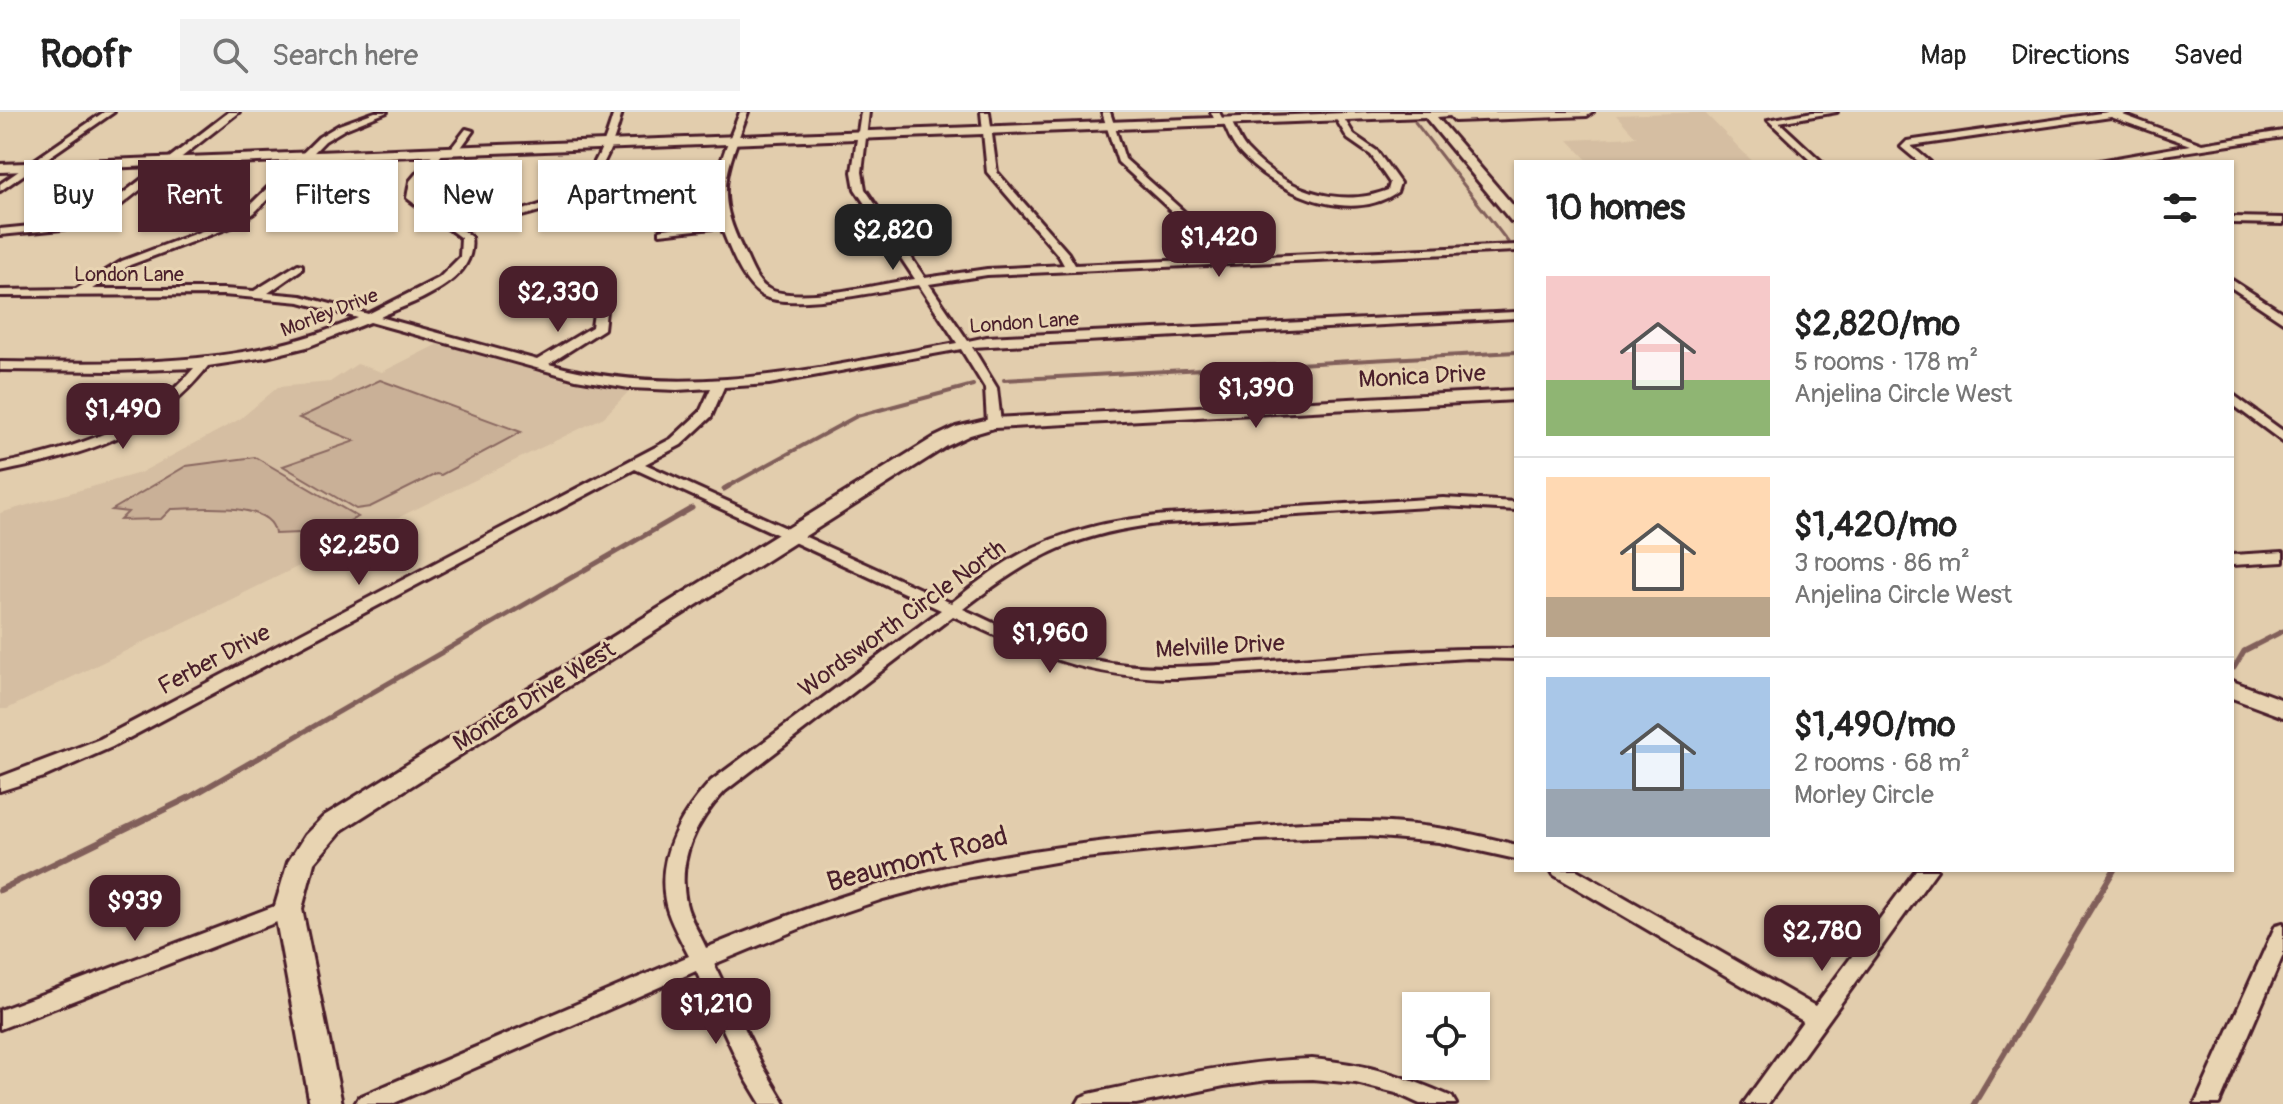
<!DOCTYPE html>
<meta charset="utf-8">
<style>
:root{--surface:#fff;--page:#f2f2f2;--text:#222;--muted:#767676;--line:#e0e0e0;--accent:#4a1f2b}
body{margin:0;font-family:Pangolin,sans-serif;background:var(--page);color:var(--text);height:100vh;display:flex;flex-direction:column;font-size:30px;white-space:nowrap}
*{box-sizing:border-box;margin:0}
p{font-size:26px;color:var(--muted)}
.icon{flex:none;width:44px;height:44px;fill:none;stroke:currentColor;stroke-width:2;stroke-linecap:round;stroke-linejoin:round}
.map{position:relative;flex:1;overflow:hidden}
.drawer{position:absolute;left:1514px;top:48px;width:720px;height:712px;display:flex;flex-direction:column;background:var(--surface);border-radius:0px;box-shadow:0 2px 6px #0004}
.drawer>*{flex:none}
.banner{position:absolute;left:24px;top:48px;width:760px;height:72px;display:flex;gap:16px}
.buttons{position:absolute;left:1402px;top:880px;display:grid;gap:16px}
.buttons a{display:grid;place-items:center;width:88px;height:88px;border-radius:0px;background:var(--surface);box-shadow:0 2px 6px #0004;font-size:40px}
.price{position:absolute;translate:-50% -68px;padding:0 18px;border-radius:16px;background:var(--accent);color:#fff;font-size:26px;line-height:52px;filter:drop-shadow(0 2px 4px #0008)}
.price::after{content:'';position:absolute;left:50%;top:48px;width:24px;height:18px;margin-left:-12px;background:inherit;clip-path:polygon(0 0,100% 0,50% 100%)}
.price.on{background:#222;color:#fff}
ul{padding:0;list-style:none}
li{display:flex;align-items:center;gap:24px;height:200px;padding:0 32px}
li+li{border-top:2px solid var(--line)}
li span{display:grid;place-items:center;flex:none;width:224px;height:160px;border-radius:0px;color:#555}
li>.icon{margin-inline-start:auto}
span .icon{width:96px;height:96px;fill:#fffc;stroke-width:1}
li b{font-size:34px}
h2{display:flex;justify-content:space-between;align-items:center;height:96px;padding:0 32px;font-size:34px}
.pill{padding:0 28px;border-radius:0px;background:var(--surface);box-shadow:0 2px 6px #0004;font-size:28px;line-height:72px}
.pill.on{background:var(--accent);color:#fff}
header{display:flex;align-items:center;gap:48px;box-sizing:border-box;height:112px;padding:0 40px;background:var(--surface);border-bottom:2px solid var(--line)}
header strong{font-size:38px}
nav{display:flex;gap:44px;margin-inline-start:auto;font-size:28px}
.search{width:560px;height:72px;background:var(--page);display:flex;align-items:center;gap:20px;box-sizing:border-box;padding:0 28px;border-radius:0px;color:var(--muted);font-size:30px}
.map>svg:first-child{display:block}
.built{fill:#d5bea2}
.green{fill:#c9b097;stroke:#8a6861;stroke-width:2}
.lines{fill:none;stroke-linecap:round;stroke-linejoin:round}
.stream-far3{stroke:#815e5a;stroke-width:3}
.stream-far2{stroke:#815e5a;stroke-width:4}
.stream-far1{stroke:#815e5a;stroke-width:5}
.stream{stroke:#815e5a;stroke-width:6}
.street-casing{stroke:#4a1f2b;stroke-width:6}
.secondary-casing{stroke:#4a1f2b;stroke-width:6}
.street{fill:#e8d4b2;fill-rule:evenodd}
.secondary{fill:#e8d4b2;fill-rule:evenodd}
.labels{text-anchor:middle;stroke-width:6;stroke-linejoin:round;paint-order:stroke}
.far-street-label{font-size:20px;fill:#4a1f2b;stroke:#e8d4b2}
.street-label{font-size:24px;fill:#4a1f2b;stroke:#e8d4b2}
.near-street-label{font-size:28px;fill:#4a1f2b;stroke:#e8d4b2}
</style>
<header>
<strong>Roofr</strong>
<div class="search"><svg class="icon" aria-label="search" viewBox="0 0 24 24"><circle cx="10" cy="10" r="6"/><path d="M15 15l6 6"/></svg>Search here</div>
<nav><a>Map</a><a>Directions</a><a>Saved</a></nav>
</header>
<div class="map">
<svg width="2283" height="992" viewBox="0 0 2283 992">
<rect width="100%" height="100%" fill="#e2cdad"/>
<filter id="ink" filterUnits="userSpaceOnUse"><feTurbulence type="fractalNoise" baseFrequency=".0125" numOctaves="2"/><feDisplacementMap in="SourceGraphic" scale="16" xChannelSelector="R" yChannelSelector="G"/><feConvolveMatrix kernelMatrix="1 2 1 2 8 2 1 2 1" color-interpolation-filters="sRGB"/></filter>
<g filter="url(#ink)">
<path class="built" d="M 1704,0 L 1753,50 L 1589,50 L 1568,28 L 1636,25 L 1616,3 Z
M 440,231 L 573,270 L 629,279 L 604,305 L 7,597 L 0,597 L 0,401 L 140,361 L 240,307 L 278,275 L 330,270 L 357,252 L 382,260 Z"/>
<path class="green" d="M 380,268 L 521,320 L 441,363 L 436,362 L 370,395 L 356,397 L 283,354 L 355,329 L 299,306 Z
M 255,345 L 358,405 L 327,420 L 275,422 C 273,388 197,397 171,397 L 161,407 L 120,408 L 128,400 L 112,398 L 186,354 Z"/>
<g class="lines">
<path class="stream-far3" d="M 1415,10 L 1508,130"/>
<path class="stream-far2" d="M 1004,268 L 1516,240
M 725,376 L 857,304 L 973,273"/>
<path class="stream-far1" d="M 724,377 L 729,374
M 2234,556 L 2244,539 L 2283,519
M 257,647 L 692,396"/>
<path class="stream" d="M 0,778 L 190,685 L 260,645
M 1974,992 L 2114,758"/>
<defs>
<path id="street" d="M 104,0 L 114,0 L 0,79 L 0,72 Z
M 229,0 L 239,0 L 107,104 L 62,117 L 0,123 L 0,117 L 61,111 L 99,100 Z
M 375,0 L 387,0 L 345,17 L 325,29 L 254,101 L 234,114 L 130,153 L 92,177 L 223,177 L 254,179 L 298,152 L 302,153 L 302,157 L 268,181 L 301,184 L 368,202 L 439,166 L 460,145 L 461,126 L 407,86 L 410,69 L 436,38 L 444,40 L 420,69 L 417,85 L 456,113 C 490,104 546,98 574,76 C 595,61 607,24 614,0 L 622,0 C 616,25 604,59 585,77 C 563,99 493,110 462,118 L 471,125 C 478,171 412,190 380,205 L 537,248 L 592,215 L 594,201 L 577,191 L 587,189 L 606,199 L 604,217 L 549,252 C 686,290 821,255 957,231 L 919,173 C 884,178 792,199 763,184 C 742,172 730,136 721,115 L 660,122 L 660,118 L 664,117 L 719,109 C 708,69 726,37 740,0 L 748,0 C 725,64 713,82 747,146 C 753,159 759,175 773,179 C 808,190 878,172 915,167 L 855,77 L 852,60 L 861,0 L 869,0 L 862,60 L 865,77 L 925,166 L 987,157 L 1064,153 L 1059,144 L 987,60 L 981,0 L 989,0 L 997,60 L 1068,141 L 1075,153 L 1212,147 L 1202,127 L 1118,50 L 1102,0 L 1110,0 L 1125,47 L 1210,123 L 1223,146 L 1516,133 L 1516,139 L 987,163 L 929,172 L 968,229 L 987,225 L 1516,200 L 1516,206 L 972,235 L 997,276 L 1001,311 L 994,315 L 987,311 L 985,276 L 961,237 L 769,272 L 724,275 L 711,305 L 681,333 L 645,352 L 951,491 C 972,475 993,457 1017,444 C 1063,418 1114,408 1166,403 L 1443,386 L 1516,390 L 1516,398 L 1443,394 L 1166,411 C 1076,421 1035,442 963,497 C 1006,516 1048,539 1094,548 C 1149,560 1204,554 1259,550 C 1345,544 1430,535 1516,537 L 1516,547 L 1467,546 L 1177,566 C 1086,566 1033,541 953,504 L 725,679 C 695,711 677,746 686,791 C 689,806 700,822 706,836 C 775,808 845,781 917,762 C 1009,739 1104,728 1198,720 C 1266,713 1335,706 1403,712 C 1442,715 1479,723 1516,733 L 1516,747 L 1439,730 L 1367,724 L 1256,728 L 1066,748 L 954,768 L 883,787 L 818,809 L 714,852 L 762,953 L 785,992 L 761,992 L 746,967 L 696,859 L 392,992 L 355,992 L 359,985 L 689,844 C 681,828 670,810 666,793 C 655,745 680,703 711,669 L 941,498 L 635,357 L 112,635 L 44,665 L 0,679 L 0,665 L 100,627 L 671,327 L 700,300 L 711,276 L 677,278 L 629,276 L 576,267 L 370,210 L 307,235 L 266,245 L 208,254 C 153,324 83,343 0,360 L 0,352 C 74,337 144,316 194,256 L 114,259 L 0,258 L 0,250 C 122,251 244,257 358,206 L 300,190 L 223,183 L 0,184 L 0,178 L 76,177 L 122,149 L 226,110 L 246,97 L 319,25 L 339,13 Z
M 1211,0 L 1219,0 L 1224,10 L 1231,9 C 1236,18 1239,29 1246,37 C 1282,76 1337,98 1388,78 L 1390,71 L 1371,43 L 1348,27 L 1336,7 L 1343,5 L 1354,23 L 1377,39 L 1400,71 L 1397,80 C 1349,114 1273,79 1239,40 C 1232,32 1228,21 1224,12 L 1217,13 Z
M 1813,0 L 1837,0 L 1779,10 L 1822,50 L 1812,50 L 1768,8 Z
M 2108,0 L 2130,0 L 2123,3 L 2202,32 L 2283,19 L 2283,25 L 2117,50 L 2094,50 L 2190,33 L 2111,5 L 1911,34 L 1930,50 L 1919,50 L 1901,35 L 1907,29 Z
M 466,17 L 473,19 L 457,41 L 451,41 L 449,39 Z
M 2232,105 L 2283,106 L 2283,112 L 2232,111 Z
M 2232,168 L 2283,201 L 2283,210 L 2232,176 Z
M 2232,282 L 2283,319 L 2283,330 L 2232,292 Z
M 2283,440 L 2283,450 L 2232,453 L 2232,443 Z
M 1551,758 L 1577,758 L 1815,894 L 1916,758 L 1937,758 L 1768,992 L 1743,992 L 1803,909 L 1554,763 Z
M 288,789 L 295,791 L 298,797 L 295,803 L 0,917 L 0,898 Z
M 2283,811 L 2283,843 L 2219,992 L 2195,992 L 2273,819 L 2276,813 Z
M 1312,947 C 1367,952 1402,963 1452,985 L 1456,992 L 1420,992 L 1396,981 L 1356,971 L 1312,967 L 1268,968 L 1224,974 L 1136,992 L 1077,992 L 1081,985 L 1089,982 C 1163,966 1236,949 1312,947 Z"/>
<path id="secondary" d="M 1373,0 L 1593,0 L 1587,4 L 1455,9 L 1450,4 L 1437,5 L 1516,97 L 1516,110 L 1511,109 L 1425,5 L 0,60 L 0,52 Z
M 1516,278 L 1516,288 L 994,316 L 970,323 L 947,334 L 342,718 L 314,751 L 302,797 L 342,992 L 310,992 L 274,797 L 288,750 L 305,723 L 324,704 L 933,326 L 956,315 L 994,306 Z
M 2232,569 L 2283,588 L 2283,605 L 2232,586 Z"/>
</defs>
<use href="#street" class="street-casing"/>
<use href="#secondary" class="secondary-casing"/>
<use href="#street" class="street"/>
<use href="#secondary" class="secondary"/>
</g>
</g>
<g class="labels">
<g class="far-street-label">
<text x="129" y="169">London Lane</text>
<text transform="translate(329 200) rotate(-21)" y="7">Morley Drive</text>
<text transform="translate(1024 210) rotate(-4)" y="7">London Lane</text>
</g>
<g class="street-label">
<text transform="translate(1422 264) rotate(-3)" y="8">Monica Drive</text>
<text transform="translate(902 506) rotate(-36)" y="8">Wordsworth Circle North</text>
<text transform="translate(1220 534) rotate(-3)" y="8">Melville Drive</text>
<text transform="translate(214 547) rotate(-28)" y="8">Ferber Drive</text>
<text transform="translate(534 584) rotate(-32)" y="8">Monica Drive West</text>
</g>
<g class="near-street-label">
<text transform="translate(917 746) rotate(-15)" y="10">Beaumont Road</text>
</g>
</g>
</svg>
<div class="buttons">
<a><svg class="icon" aria-label="locate" viewBox="0 0 24 24"><circle cx="12" cy="12" r="6"/><path d="M12 2v4M12 18v4M2 12h4M18 12h4"/></svg></a>
</div>
<b class="price on" style="left:893px;top:160px">$2,820</b>
<b class="price" style="left:1219px;top:167px">$1,420</b>
<b class="price" style="left:558px;top:222px">$2,330</b>
<b class="price" style="left:1256px;top:318px">$1,390</b>
<b class="price" style="left:123px;top:339px">$1,490</b>
<b class="price" style="left:359px;top:475px">$2,250</b>
<b class="price" style="left:1050px;top:563px">$1,960</b>
<b class="price" style="left:135px;top:831px">$939</b>
<b class="price" style="left:1822px;top:861px">$2,780</b>
<b class="price" style="left:716px;top:934px">$1,210</b>
<div class="banner">
<a class="pill">Buy</a>
<a class="pill on">Rent</a>
<a class="pill">Filters</a>
<a class="pill">New</a>
<a class="pill">Apartment</a>
</div>
<section class="drawer">
<h2>10 homes<svg class="icon" aria-label="filters" viewBox="0 0 24 24"><path d="M4 7h16M4 17h16"/><circle cx="9" cy="7" r="2"/><circle cx="15" cy="17" r="2"/></svg></h2>
<ul>
<li><span style="background:linear-gradient(#f6c9c9 65%,#8fb573 0)"><svg class="icon" aria-label="home" viewBox="0 0 24 24"><path d="M3 11l9-7 9 7M6 9v11h12V9"/></svg></span><div><b>$2,820/mo</b><p>5 rooms · 178 m²</p><p>Anjelina Circle West</p></div></li>
<li><span style="background:linear-gradient(#ffd9b3 75%,#b9a48a 0)"><svg class="icon" aria-label="home" viewBox="0 0 24 24"><path d="M3 11l9-7 9 7M6 9v11h12V9"/></svg></span><div><b>$1,420/mo</b><p>3 rooms · 86 m²</p><p>Anjelina Circle West</p></div></li>
<li><span style="background:linear-gradient(#a9c7e8 70%,#9aa5b1 0)"><svg class="icon" aria-label="home" viewBox="0 0 24 24"><path d="M3 11l9-7 9 7M6 9v11h12V9"/></svg></span><div><b>$1,490/mo</b><p>2 rooms · 68 m²</p><p>Morley Circle</p></div></li>
</ul>
</section>
</div>
